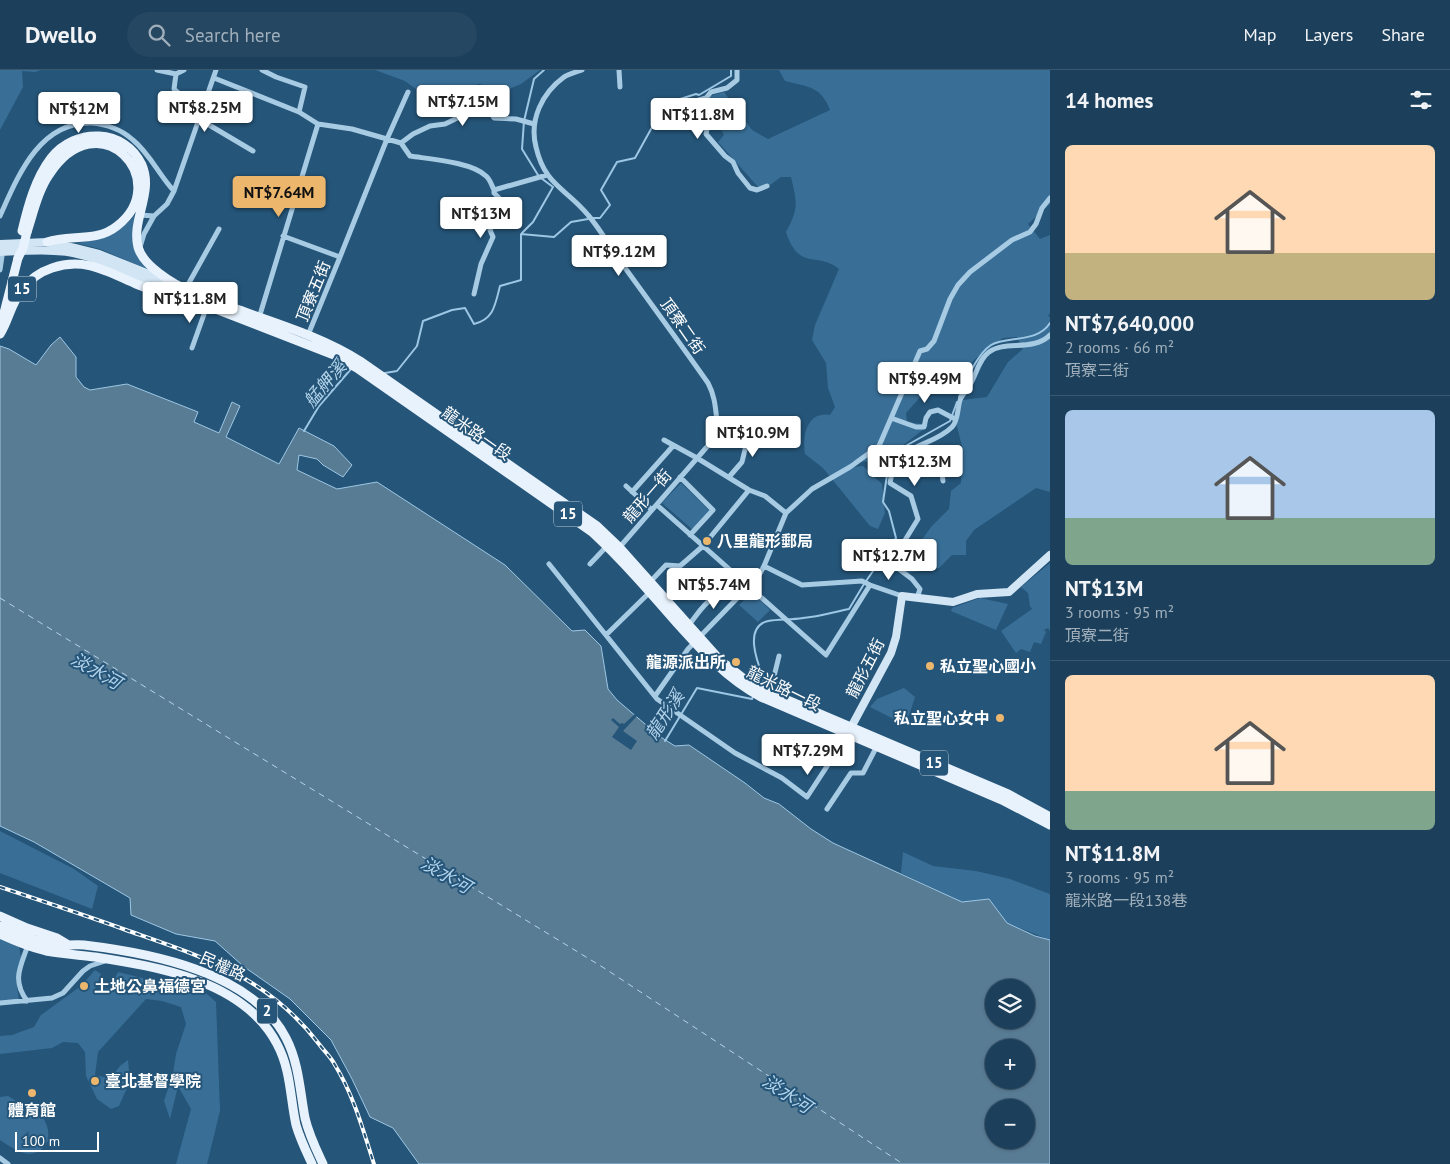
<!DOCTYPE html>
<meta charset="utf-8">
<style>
:root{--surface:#1c405b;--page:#254761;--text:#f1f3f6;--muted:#a0afbb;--line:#3a5971;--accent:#ecb76d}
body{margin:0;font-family:"PT Sans","Noto Sans TC",sans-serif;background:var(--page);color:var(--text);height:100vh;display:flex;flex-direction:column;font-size:19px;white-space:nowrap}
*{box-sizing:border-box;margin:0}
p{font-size:16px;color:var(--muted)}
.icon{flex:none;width:28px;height:28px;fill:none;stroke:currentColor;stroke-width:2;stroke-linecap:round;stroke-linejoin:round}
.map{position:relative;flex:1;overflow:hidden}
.details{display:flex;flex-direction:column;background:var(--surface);width:400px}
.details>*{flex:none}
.buttons{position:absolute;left:985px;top:909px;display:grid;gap:10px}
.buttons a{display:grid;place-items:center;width:50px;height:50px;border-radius:50%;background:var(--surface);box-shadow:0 1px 4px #0004,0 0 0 1px var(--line);font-size:25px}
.scale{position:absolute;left:15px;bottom:12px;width:84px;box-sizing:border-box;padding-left:5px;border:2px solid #fff;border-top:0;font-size:14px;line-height:18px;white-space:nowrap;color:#fff;-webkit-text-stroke:4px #255579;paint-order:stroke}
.price{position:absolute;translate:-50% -42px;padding:0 11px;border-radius:5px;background:#fff;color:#222;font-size:16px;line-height:32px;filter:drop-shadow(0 1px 2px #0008)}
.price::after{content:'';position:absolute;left:50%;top:30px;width:15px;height:11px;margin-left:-8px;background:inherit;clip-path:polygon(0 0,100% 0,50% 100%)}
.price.current{background:var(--accent);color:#111}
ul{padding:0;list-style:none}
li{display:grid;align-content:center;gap:10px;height:265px;padding:0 15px}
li+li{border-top:1px solid var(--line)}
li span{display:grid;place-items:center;height:155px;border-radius:8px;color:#555}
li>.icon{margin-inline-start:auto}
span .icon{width:90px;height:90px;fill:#fffc;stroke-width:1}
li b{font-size:21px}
h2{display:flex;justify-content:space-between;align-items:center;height:60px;padding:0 15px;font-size:21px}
header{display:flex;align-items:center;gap:30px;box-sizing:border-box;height:70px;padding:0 25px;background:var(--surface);border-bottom:1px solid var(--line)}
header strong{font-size:24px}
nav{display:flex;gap:28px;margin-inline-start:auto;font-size:18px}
.search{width:350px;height:45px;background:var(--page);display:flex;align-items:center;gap:12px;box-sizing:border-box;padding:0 18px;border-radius:28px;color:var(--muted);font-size:19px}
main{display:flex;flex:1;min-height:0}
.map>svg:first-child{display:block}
.green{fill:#396f97}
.water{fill:#597c95;stroke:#9dc7e4;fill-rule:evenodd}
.pier{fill:#255579}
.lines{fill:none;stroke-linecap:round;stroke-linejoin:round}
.stream{stroke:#9dc7e4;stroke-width:2}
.ferry{stroke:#b3d4eb;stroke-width:1;stroke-dasharray:6 5;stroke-linecap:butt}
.street{stroke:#a8cbe4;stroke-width:5}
.secondary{stroke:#d1e5f4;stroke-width:8}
.primary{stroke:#e8f2fc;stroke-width:9}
.rail-casing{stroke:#fff;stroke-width:4}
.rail{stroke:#255579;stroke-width:2;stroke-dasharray:5.5;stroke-linecap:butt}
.primary-bridge{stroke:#e8f2fc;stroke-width:9}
.poi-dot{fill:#ecb76d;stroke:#255579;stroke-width:2}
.labels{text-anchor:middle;stroke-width:4;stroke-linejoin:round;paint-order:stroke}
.shield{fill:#255579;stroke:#beccd7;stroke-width:1}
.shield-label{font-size:15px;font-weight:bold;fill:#fff}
.street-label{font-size:16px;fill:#fff;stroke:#255579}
.poi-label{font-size:16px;font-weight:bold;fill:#fff;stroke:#255579;text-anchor:start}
.water-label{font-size:18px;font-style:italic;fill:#b3d4eb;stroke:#255579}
</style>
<header>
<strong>Dwello</strong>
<div class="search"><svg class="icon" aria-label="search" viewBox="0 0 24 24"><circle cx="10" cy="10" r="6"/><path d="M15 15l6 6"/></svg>Search here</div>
<nav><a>Map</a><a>Layers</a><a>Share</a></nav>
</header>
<main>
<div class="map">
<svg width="1050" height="1094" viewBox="0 0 1050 1094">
<rect width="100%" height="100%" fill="#255579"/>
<path class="green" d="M 0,0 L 41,0 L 35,2 L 22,1 L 23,17 L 0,60 Z
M 375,0 L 540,0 L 521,14 L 490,27 L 487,18 L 480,14 L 466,17 L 452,29 L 428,28 L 405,11 Z
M 779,0 L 1050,0 L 1050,134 L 1028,154 L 1040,169 L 1050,165 L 1050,243 L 1048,246 L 1050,247 L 1050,422 L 1036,418 L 974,460 L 966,471 L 966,485 L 952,485 L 939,498 L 907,503 L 904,495 L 931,457 L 949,439 L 951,421 L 961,413 L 962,376 L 956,353 L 963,330 L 987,327 L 1008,292 L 1023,279 L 1017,267 L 1003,268 L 974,290 L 957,313 L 930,316 L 906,343 L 907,352 L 929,355 L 897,380 L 885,399 L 873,392 L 853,391 L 846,398 L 863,396 L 882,414 L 885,443 L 878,459 L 870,456 L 823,398 L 805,384 C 802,366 807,341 830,345 L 835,337 L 828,318 L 826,293 L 812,270 L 815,255 L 839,199 C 817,181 799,202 786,162 C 799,138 797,133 791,107 L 781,107 L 763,120 L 759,118 L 718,72 L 724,65 L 722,61 L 706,52 L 699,34 L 701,29 L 724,22 L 752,60 L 768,69 L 830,40 C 821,16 808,17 785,11 Z
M 138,141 L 134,169 L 156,203 L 100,179 L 76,173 C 101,170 123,163 138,141 Z
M 681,413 L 710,441 L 693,460 L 662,433 Z
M 1050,493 L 1050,561 L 1048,558 L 1044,560 L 1046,562 L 1041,574 L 1034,572 L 1030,582 L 1021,579 L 1016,583 L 1001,561 L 1032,539 L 1030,536 L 1028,523 L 1021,517 Z
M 752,522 L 770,540 L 758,552 L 739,535 Z
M 980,528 L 1008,534 L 996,560 L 951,541 L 952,538 Z
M 904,618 L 915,627 L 906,655 L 870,637 L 877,629 Z
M 0,761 L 74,799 L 98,816 L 92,839 L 0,803 Z
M 903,782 L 933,796 L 976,801 L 1010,809 L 1050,824 L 1050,870 L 1007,853 L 989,829 L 962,832 L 901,803 Z
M 0,866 L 19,876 L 21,887 L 16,910 L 19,930 L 0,931 Z
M 95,900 L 101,904 L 95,919 L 109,918 L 118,902 L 207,924 L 216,932 L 220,1041 L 207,1094 L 176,1094 L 191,1039 L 178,1016 L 170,1049 L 164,1031 L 173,1003 L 176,984 L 186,954 L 181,937 L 162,931 L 146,929 L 98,982 L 95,1005 L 110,1009 L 120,996 L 128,990 L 130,1011 L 119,1036 L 111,1039 L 97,1029 L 86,1006 L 85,982 L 78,973 L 63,972 L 52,978 L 0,984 L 0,966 L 12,965 L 34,957 L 41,945 L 81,916 Z
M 8,1026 L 42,1047 C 48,1054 49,1062 48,1071 C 34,1094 17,1081 0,1070 L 0,1027 Z"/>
<path class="water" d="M 60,267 L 76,287 L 76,307 L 84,317 L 90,320 L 127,314 L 198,342 L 194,352 L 219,363 L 232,332 L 240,336 L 226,367 L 279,394 L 299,358 L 334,376 L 352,395 L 343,407 L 323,395 L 317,389 L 299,385 L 297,400 L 337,419 L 377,412 L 505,495 L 572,561 L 585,560 L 601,576 L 608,619 L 617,630 L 659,666 L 675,676 L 689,675 L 745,713 L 764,728 L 779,734 L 811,759 L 833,773 L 962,832 L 989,829 L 1007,853 L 1035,866 L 1050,870 L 1050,1094 L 419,1094 L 393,1058 L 370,1047 L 352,1009 L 331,970 L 290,929 L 243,896 L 215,871 L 176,864 L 131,845 L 130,828 L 34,772 L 0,756 L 0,276 L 9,279 L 36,295 L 51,275 ZM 994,918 L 1026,918 L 1026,950 L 994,950 ZM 994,978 L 1026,978 L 1026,1010 L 994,1010 ZM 994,1038 L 1026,1038 L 1026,1070 L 994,1070 Z"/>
<path class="pier" d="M 636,643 L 638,645 L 623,661 L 637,671 L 631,680 L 612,667 L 619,657 L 611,650 L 613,648 L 620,654 L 622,653 L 624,654 Z"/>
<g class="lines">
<path class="stream" d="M 538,105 L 522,79 L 524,51 L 534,9 L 544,0
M 593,148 L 600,148 L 610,135 L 601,120 L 617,92 L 635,88 L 661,41 L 677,30 L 696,24 L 699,25 L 731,6 L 731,0
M 522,163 L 533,152 L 553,117 L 541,108
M 385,303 L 397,301 L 417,276 L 423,251 L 452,240 L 465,238 L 474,254 C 494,249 495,235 500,216 L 521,210 L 521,164 L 554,167 L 571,152 L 588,149
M 959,327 C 964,313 978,283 991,275 C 1007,266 1038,273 1050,253
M 304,361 L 319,336 L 351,299
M 761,615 L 764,610 C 759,596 742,557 768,551 C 779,549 791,550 803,548 C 818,547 834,542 849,539 L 864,514 L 896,468 L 889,441 L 883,432 L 887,405 L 902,378 L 950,351 L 957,332
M 665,671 L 697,618 L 752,629 L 753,627"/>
<path class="ferry" d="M 0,528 L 604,898 L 903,1094"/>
<path class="street" d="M 157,0 L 176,4
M 184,0 L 176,4 L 174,19 C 184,30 192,26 203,38
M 262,0 L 276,7 L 305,17 L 299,42
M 582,0 C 576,2 569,4 564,7 C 542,23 529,50 536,77 C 545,116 566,118 588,145 C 601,160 611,179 623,195 C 651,234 680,273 708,313 C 717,330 715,344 719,363 L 618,479
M 619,0 L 620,17
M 737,0 L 737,10 L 727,18 L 711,22 L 706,28 L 692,32 L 707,59 L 706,64 L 725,86 L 733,92 L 738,103 L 750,118 L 757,120 L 767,116
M 214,8 L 299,42 L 318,54 L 352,59 L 401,73 L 410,86 C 429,89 472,92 486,106 C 490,109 492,116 494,120 L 547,105
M 199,49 L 253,81
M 401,73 L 413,64 L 430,56 L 445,54 L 482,36 L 487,37 L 494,48 L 516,49 L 534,54
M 140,145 L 154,146 L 167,134 L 174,121 L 216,0
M 0,146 C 18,106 39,52 91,53 C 106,54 122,60 133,70 C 150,84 159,105 174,121
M 283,166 L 340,187 L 308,265
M 140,177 L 144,164 L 154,146
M 340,187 L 387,69 L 408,22
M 0,200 L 3,179
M 185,220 L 219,159
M 474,224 L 481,194 L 493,167 L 490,160 L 505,134 L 494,123 L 494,120
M 259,248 L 318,54
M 192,278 L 207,236
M 891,348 L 916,357 L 924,357 L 926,348 L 930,342 L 938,340 L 955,349
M 664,370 L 697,388 L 749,420 L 765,426 L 786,443
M 923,374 L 941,397 L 943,411
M 680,407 L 713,440 L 690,465
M 729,407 L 742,392 L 751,355
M 626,416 L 652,440
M 632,422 L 673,376
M 657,435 L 826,585 L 870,515
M 549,494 L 657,629 L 735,683 L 782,708 L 807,727 L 848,664
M 590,494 L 607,476
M 764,496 L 802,515 L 862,511 L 870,515 L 902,526
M 650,512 L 666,495 L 680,496 L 703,476 L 749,420
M 917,528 L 920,519 L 912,509 L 891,493 L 918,449 L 911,426 L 890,413 C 895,372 930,379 952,357 C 959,350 957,336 961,328 C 963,324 967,320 970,315 C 976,305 979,289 989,282 C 1005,270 1033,282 1050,265
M 689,555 C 706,533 709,522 740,525
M 606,565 L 650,522
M 770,623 L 779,586
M 655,626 L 688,579 L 749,516 L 755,513 L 764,496 L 786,443 L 812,419 L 850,397 L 879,376 L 920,281 L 927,279 L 934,271 L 950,229 L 958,215 L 970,202 L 1012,170 L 1030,162 L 1036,154 L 1042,138 L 1050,128
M 827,739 L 851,703 L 863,703 L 877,676
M 27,931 C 12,910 20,898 28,875
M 0,933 L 52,928 L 63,923 L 83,901 L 90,896 L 108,890
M 0,1088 L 8,1094"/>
<path class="secondary" d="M 0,174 L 47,172 L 75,178 L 99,184 L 169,212
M 0,182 C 24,181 49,179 73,183 C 109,190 143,210 177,224
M 848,663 L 891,583 L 896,567 L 902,526 L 953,532 L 977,524 L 1009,522 L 1050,485"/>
<path class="primary" d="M 22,161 C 28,136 35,109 51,88 C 75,57 125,58 142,95 C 154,123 131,150 138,177 C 141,188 151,197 159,203 C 181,220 205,228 231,237 C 274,253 321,266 360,291 L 597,456 L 619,477 L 720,590 L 743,608 L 766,621 L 1008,724 L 1050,747
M 27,162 C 33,144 38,121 49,105 C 99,28 175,111 117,156 C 96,173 70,164 47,172
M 2,251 L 18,188
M 0,264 C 9,250 11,233 22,220 C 29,210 40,202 52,198 C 84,187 106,201 136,214 C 146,218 157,222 168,225 L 177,224 L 334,285 L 357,298 L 592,462 C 622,490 649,521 676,552 C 702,581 726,608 761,627 L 1002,730 L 1050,755
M 0,846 L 27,858 L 57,868 L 67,874
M 0,856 C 17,863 35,872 53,875 C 63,876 74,874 84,875 C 151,883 252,902 286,968 C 299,993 300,1021 305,1048 C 309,1065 316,1079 323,1094
M 0,864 C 15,871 30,877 46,881 C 63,884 79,885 95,887 C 159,897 244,911 277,974 C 291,1000 290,1028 296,1055 C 300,1069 306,1081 312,1094"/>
<defs>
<path id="rail" d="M 0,817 C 42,831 84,845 126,860 C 203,887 267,906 319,974 C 324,981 331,987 335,995 C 354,1026 363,1060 374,1094"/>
</defs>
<use href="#rail" class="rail-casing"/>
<use href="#rail" class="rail"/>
<path class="primary-bridge" d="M 18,188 L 23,178 L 27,162"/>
</g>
<g class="poi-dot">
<circle cx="707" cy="471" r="5"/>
<circle cx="736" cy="592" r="5"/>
<circle cx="930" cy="596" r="5"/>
<circle cx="1000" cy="648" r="5"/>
<circle cx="84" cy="916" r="5"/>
<circle cx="95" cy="1011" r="5"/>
<circle cx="32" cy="1023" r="5"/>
</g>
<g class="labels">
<g class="shield">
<rect x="8" y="206.5" width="28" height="25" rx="4"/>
<rect x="554" y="431.5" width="28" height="25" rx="4"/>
<rect x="920" y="680.5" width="28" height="25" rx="4"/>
<rect x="257" y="928.5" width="20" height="25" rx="4"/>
</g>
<g class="shield-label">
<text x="22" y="224">15</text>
<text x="568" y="449">15</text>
<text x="934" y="698">15</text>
<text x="267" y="946">2</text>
</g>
<g class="street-label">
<text transform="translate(313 221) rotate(-68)" y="6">頂寮五街</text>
<text transform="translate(683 256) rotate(55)" y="6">頂寮二街</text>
<text transform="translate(477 363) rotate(35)" y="6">龍米路一段</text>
<text transform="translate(647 426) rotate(-49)" y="6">龍形一街</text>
<text transform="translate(865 598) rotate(-63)" y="6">龍形五街</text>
<text transform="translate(784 618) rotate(26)" y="6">龍米路一段</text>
<text transform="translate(223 896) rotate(24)" y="6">民權路</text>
</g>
<g class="poi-label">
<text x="717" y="477">八里龍形郵局</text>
<text x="726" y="598" text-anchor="end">龍源派出所</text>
<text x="940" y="602">私立聖心國小</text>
<text x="990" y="654" text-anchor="end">私立聖心女中</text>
<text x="94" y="922">土地公鼻福德宮</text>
<text x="105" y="1017">臺北基督學院</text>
<text x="32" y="1046" text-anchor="middle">體育館</text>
</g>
<g class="water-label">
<text transform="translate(325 314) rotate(-50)" y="6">艋舺溪</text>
<text transform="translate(96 601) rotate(30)" y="6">淡水河</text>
<text transform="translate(665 645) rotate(-57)" y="6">龍形溪</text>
<text transform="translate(446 805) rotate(30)" y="6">淡水河</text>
<text transform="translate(787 1024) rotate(33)" y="6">淡水河</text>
</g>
</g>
</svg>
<div class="buttons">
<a><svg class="icon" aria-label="layers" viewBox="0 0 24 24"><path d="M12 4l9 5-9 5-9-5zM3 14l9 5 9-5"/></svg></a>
<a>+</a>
<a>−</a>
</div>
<div class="scale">100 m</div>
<b class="price" style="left:463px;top:57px">NT$7.15M</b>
<b class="price" style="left:205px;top:63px">NT$8.25M</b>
<b class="price" style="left:79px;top:64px">NT$12M</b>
<b class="price" style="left:698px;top:70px">NT$11.8M</b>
<b class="price current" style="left:279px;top:148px">NT$7.64M</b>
<b class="price" style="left:481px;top:169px">NT$13M</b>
<b class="price" style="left:619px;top:207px">NT$9.12M</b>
<b class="price" style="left:190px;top:254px">NT$11.8M</b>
<b class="price" style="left:925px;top:334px">NT$9.49M</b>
<b class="price" style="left:753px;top:388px">NT$10.9M</b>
<b class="price" style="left:915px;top:417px">NT$12.3M</b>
<b class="price" style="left:889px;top:511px">NT$12.7M</b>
<b class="price" style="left:714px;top:540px">NT$5.74M</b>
<b class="price" style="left:808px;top:706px">NT$7.29M</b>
</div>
<section class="details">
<h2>14 homes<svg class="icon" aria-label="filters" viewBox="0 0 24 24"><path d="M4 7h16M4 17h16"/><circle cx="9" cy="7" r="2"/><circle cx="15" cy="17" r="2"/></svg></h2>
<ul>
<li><span style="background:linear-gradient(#ffd9b3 70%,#c2b280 0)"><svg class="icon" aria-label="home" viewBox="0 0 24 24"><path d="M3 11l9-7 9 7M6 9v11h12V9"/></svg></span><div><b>NT$7,640,000</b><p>2 rooms · 66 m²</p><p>頂寮三街</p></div></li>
<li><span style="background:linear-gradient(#a9c7e8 70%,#7fa58c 0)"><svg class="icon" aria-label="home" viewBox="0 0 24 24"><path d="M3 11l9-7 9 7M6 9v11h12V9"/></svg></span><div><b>NT$13M</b><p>3 rooms · 95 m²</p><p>頂寮二街</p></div></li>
<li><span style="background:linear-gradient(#ffd9b3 75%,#7fa58c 0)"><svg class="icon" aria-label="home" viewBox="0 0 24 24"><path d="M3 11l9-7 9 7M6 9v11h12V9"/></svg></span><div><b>NT$11.8M</b><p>3 rooms · 95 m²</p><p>龍米路一段138巷</p></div></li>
</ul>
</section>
</main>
